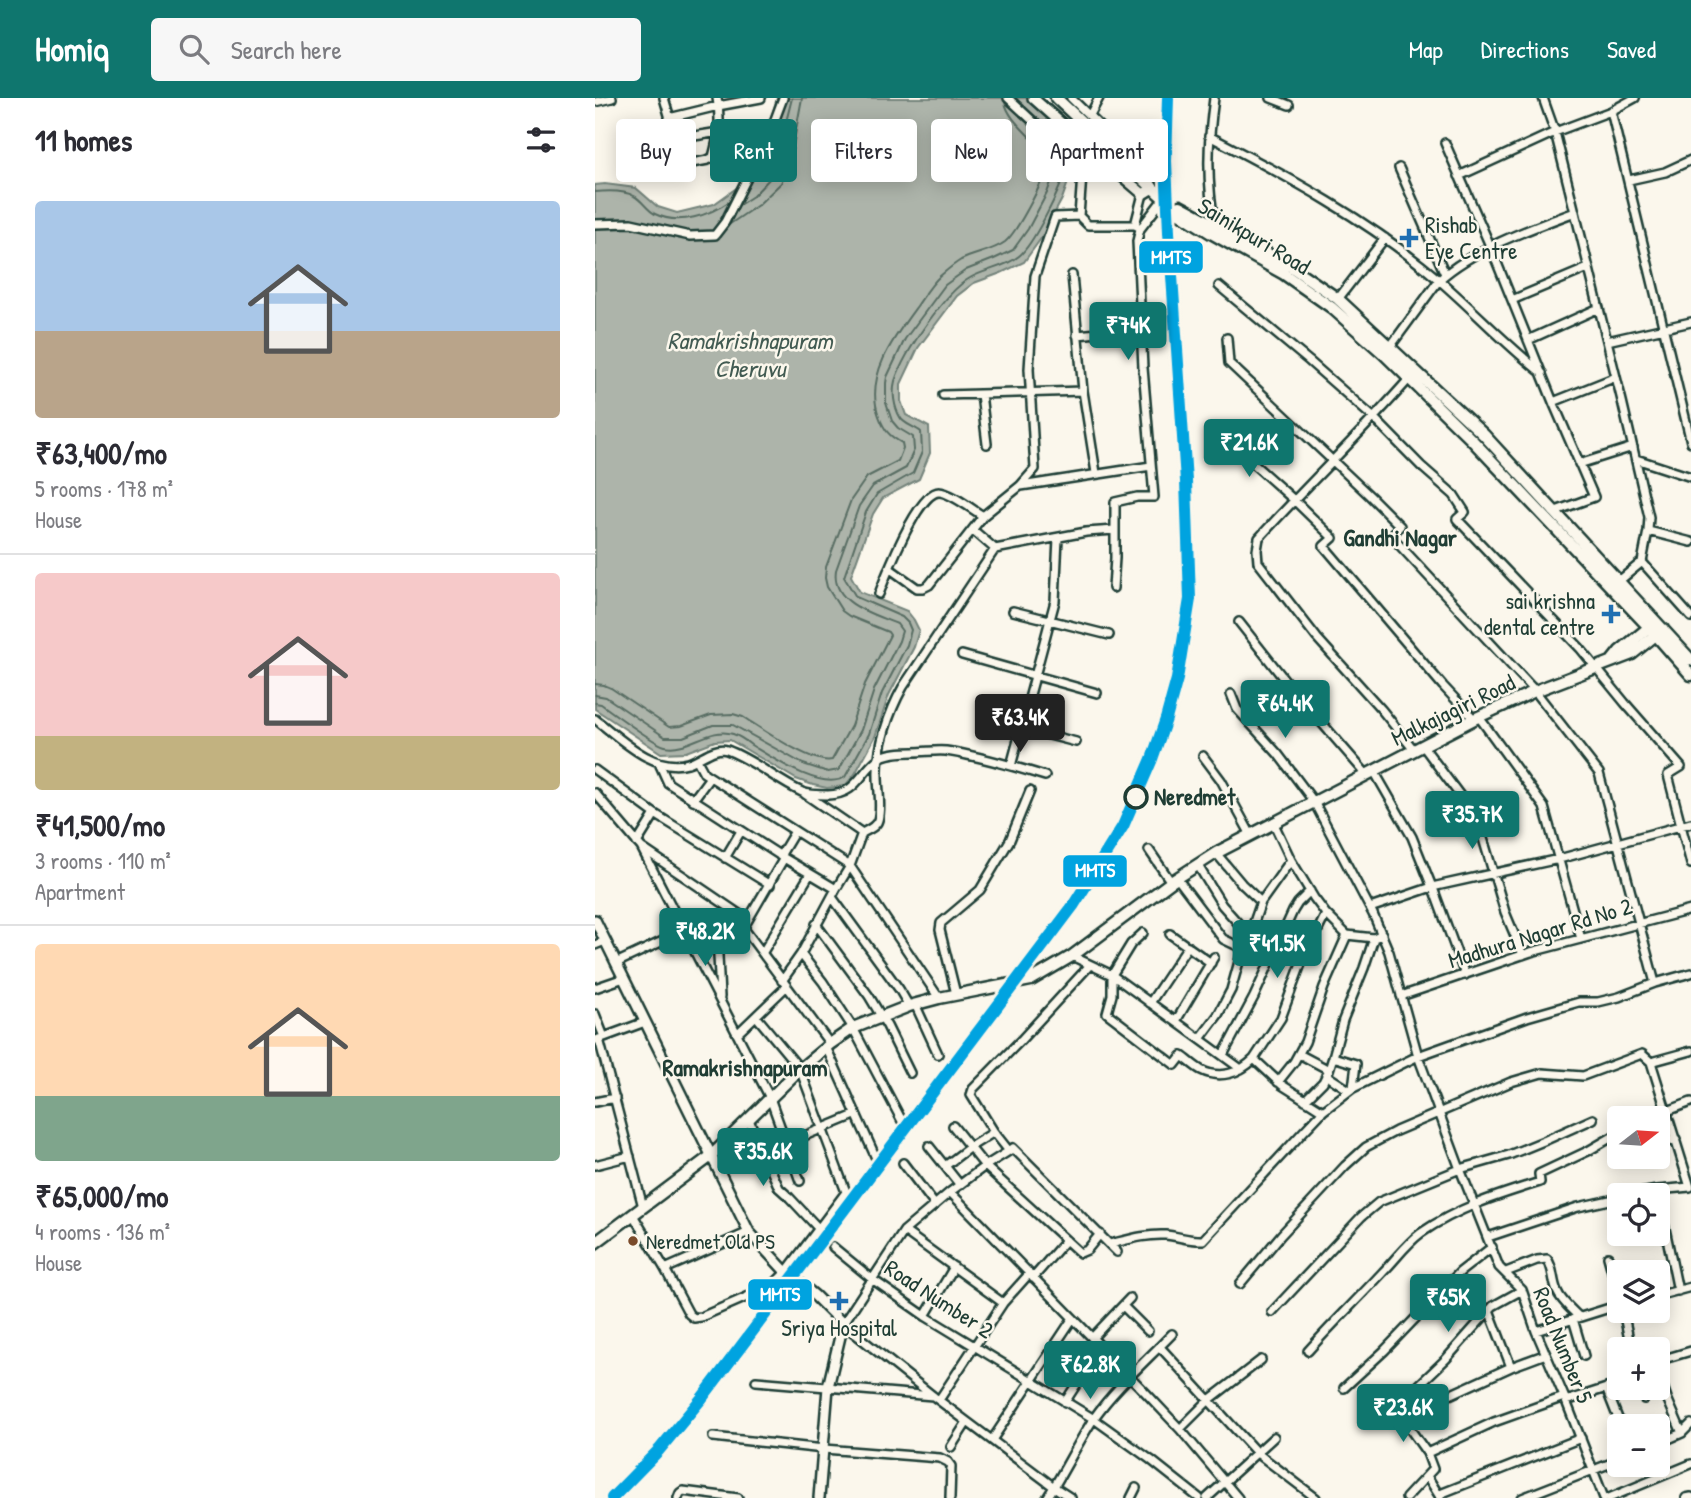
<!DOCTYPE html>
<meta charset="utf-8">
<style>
:root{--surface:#fff;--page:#f7f7f7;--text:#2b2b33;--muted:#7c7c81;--line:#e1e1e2;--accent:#0f766e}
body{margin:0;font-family:"Patrick Hand",sans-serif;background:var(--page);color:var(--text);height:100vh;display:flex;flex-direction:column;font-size:26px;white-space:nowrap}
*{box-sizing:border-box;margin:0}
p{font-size:23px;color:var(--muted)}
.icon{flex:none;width:38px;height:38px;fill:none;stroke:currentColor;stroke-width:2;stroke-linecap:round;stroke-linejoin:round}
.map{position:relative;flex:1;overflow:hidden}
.side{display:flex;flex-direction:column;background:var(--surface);width:595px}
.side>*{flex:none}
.banner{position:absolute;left:21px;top:21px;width:665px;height:63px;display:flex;gap:14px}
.needle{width:46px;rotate:73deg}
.buttons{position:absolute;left:1012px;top:1008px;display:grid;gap:14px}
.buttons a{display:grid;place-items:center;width:63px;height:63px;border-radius:7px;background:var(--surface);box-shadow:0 4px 18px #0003;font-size:35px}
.price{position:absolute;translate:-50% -60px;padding:0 16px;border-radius:7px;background:var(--accent);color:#fff;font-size:23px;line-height:46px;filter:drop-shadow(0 2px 4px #0008)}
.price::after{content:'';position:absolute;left:50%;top:42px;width:21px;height:16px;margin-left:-10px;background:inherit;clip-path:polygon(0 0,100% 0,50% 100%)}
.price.current{background:#222;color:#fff}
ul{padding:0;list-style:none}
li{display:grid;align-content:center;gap:14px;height:371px;padding:0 35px}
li+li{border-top:2px solid var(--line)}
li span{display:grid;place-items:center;height:217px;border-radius:7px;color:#555}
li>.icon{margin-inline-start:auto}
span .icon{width:126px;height:126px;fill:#fffc;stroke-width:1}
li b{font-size:30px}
h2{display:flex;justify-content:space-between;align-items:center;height:84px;padding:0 35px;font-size:30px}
.tag{padding:0 24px;border-radius:7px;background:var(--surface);box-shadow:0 4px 18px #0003;font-size:24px;line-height:63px}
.tag.current{background:var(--accent);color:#fff}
header{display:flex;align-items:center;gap:42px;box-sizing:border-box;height:98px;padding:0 35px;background:var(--accent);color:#fff}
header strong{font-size:33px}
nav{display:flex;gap:38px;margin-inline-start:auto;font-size:24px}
.search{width:490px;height:63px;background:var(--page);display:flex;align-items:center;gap:18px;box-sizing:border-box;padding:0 24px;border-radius:7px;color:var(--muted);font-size:26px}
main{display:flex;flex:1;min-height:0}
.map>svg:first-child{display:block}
.water{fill:#adb4aa;stroke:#74847b;stroke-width:2}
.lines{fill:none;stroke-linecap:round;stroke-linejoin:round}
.shore{stroke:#586d63;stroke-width:2}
.minor-casing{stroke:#1f3d34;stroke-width:12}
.tertiary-casing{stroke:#1f3d34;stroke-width:14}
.secondary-casing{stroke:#1f3d34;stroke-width:15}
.minor{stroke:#fbf7ec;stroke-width:7}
.tertiary{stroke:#fbf7ec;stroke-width:9}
.secondary{stroke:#fbf7ec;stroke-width:10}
.rail-1-casing{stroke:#fbf7ec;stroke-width:18}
.rail-1{stroke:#00a3e0;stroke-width:12}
.poi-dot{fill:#1f6fb2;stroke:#fbf7ec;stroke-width:2.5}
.stop-dot{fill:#fbf7ec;stroke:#1f3d34;stroke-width:3.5}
.bus-dot{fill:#7a4b2a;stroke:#fbf7ec;stroke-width:2.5}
.labels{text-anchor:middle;stroke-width:5;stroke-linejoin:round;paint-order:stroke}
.bus-label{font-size:21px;fill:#1f3d34;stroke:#fbf7ec;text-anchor:start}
.poi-label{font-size:23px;fill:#1f3d34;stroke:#fbf7ec;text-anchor:start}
.street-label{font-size:23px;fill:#1f3d34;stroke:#fbf7ec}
.stop-label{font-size:23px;font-weight:bold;fill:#1f3d34;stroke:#fbf7ec;text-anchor:start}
.water-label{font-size:24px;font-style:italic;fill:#425b52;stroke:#fbf7ec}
.neighbourhood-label{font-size:24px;font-weight:bold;fill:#1f3d34;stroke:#fbf7ec}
.line-badge{stroke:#fbf7ec;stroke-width:2.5}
.badge-label{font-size:19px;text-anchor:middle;font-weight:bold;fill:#fff}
</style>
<header>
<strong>Homiq</strong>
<div class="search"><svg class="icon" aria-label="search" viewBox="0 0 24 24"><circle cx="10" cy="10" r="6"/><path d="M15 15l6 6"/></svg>Search here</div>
<nav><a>Map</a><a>Directions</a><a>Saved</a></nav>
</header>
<main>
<section class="side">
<h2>11 homes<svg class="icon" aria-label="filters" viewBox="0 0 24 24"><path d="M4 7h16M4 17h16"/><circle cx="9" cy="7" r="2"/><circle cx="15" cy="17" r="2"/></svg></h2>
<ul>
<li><span style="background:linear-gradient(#a9c7e8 60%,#b9a48a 0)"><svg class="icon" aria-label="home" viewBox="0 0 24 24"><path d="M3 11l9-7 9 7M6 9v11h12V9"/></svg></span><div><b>₹63,400/mo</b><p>5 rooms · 178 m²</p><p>House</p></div></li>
<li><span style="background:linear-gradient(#f6c9c9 75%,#c2b280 0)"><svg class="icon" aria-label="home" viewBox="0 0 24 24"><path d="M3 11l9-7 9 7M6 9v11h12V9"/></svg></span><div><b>₹41,500/mo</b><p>3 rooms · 110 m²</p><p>Apartment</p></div></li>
<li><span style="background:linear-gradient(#ffd9b3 70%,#7fa58c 0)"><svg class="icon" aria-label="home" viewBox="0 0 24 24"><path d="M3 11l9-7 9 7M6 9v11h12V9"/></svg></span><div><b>₹65,000/mo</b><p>4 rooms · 136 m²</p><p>House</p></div></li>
</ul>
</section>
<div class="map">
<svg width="1096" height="1400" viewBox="0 0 1096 1400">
<rect width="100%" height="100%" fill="#fbf7ec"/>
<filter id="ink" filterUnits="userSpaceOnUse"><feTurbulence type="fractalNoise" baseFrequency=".0143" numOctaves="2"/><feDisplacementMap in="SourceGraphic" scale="14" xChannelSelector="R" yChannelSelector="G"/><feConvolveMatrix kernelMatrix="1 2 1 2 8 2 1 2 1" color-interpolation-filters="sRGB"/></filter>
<g filter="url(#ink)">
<path class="water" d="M 182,0 L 433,0 L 472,42 L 477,58 L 477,73 L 467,101 L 447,139 L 429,164 L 406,175 L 379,185 L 362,198 L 323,250 L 306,286 L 306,303 L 311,317 L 334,329 L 335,355 L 324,381 L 288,400 L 278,416 L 256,478 L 265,494 L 312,513 L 319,522 L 324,532 L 319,549 L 294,597 L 280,639 L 260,676 L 250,688 L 232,690 L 218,687 L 201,681 L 135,642 L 120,643 L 91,654 L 66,655 L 0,611 L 0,87 L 10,86 L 41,90 L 63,109 L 82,115 L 119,106 L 147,86 L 163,72 L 171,52 L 175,24 Z"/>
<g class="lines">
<path class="shore" d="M 0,94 C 11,93 29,92 39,98 C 47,102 52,112 60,116 C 84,128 115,117 135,103
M 144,107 L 158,98 L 177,78 L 186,56 L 190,28 L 197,0
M 135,126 L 163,107 L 186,85 L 196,59 L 207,0
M 0,586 L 9,587 L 16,590 L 74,629 L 86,628 L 116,617 L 138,616 L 148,619 C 167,631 218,667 237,662 L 256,628 L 270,586 L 295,537 L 293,534 L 254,518 L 247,513 L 232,489 L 230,480 L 231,469 L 256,402 L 272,379 L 303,363 L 308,350 L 307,345 C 294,338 289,332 284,318 C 269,278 300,238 322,208 C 329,198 336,186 345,178 C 351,173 359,166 366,162 C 380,155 398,153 410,144 C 422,134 448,85 451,69 C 455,48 414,28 410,4
M 0,597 L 11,599 L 70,639 L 88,639 L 118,627 L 138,627 L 208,666 L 233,674 L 244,672 L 266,632 L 279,592 L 304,543 L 307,533 L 302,526 C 279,516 236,506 241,472 L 264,408 L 278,388 L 311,370 L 319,352 L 318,339 L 303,330 L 297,323 L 291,305 L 291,285 L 292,279 L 310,241 L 350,187 L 371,172 L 399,161 L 418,152 L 433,131 L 452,95 L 461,71 L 461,61 L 458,50 L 452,44
M 0,605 L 6,606 C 17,614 60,646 70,648 C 93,653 115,628 138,636 C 144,638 151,643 156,647 C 176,659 227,694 250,679 L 274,636 L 287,595 L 312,547 L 316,532 L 313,525 L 307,519 L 261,499 L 249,479 L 271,414 L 282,396 L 318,375 L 327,354 L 326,334 C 320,329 308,326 305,319 C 299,309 297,294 300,283 C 309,255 350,194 375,180 C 390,171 410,170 424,158 C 438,147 465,92 470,74 C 471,69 470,63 470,58"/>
<defs>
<path id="minor" d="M 69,0 L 81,41 L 124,34
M 413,0 L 468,51 L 494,65
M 476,0 L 550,72 L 558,88
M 619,0 C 613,44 611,83 620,127
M 676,0 L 694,7
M 948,0 L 960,34 L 1027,303 L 1054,419 L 1053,433 L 1047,464 L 1096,519
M 0,4 L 17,0
M 1016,13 L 1096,344
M 495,17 L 504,0
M 74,20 L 123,8 L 166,0
M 614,38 C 694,79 775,123 844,182 C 879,212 910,246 947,275
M 850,45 L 896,150 L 958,304 L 999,399 L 958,414
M 86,67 L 113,62 L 118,59 C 124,37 126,23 122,0
M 804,70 L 850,176
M 864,78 L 960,34 L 1016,13 L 1040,0
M 1034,82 L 1070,74 L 1096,62
M 484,118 L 487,77 L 496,62
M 0,126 L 36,125 L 95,138 L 120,137 L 130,124 L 176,32 L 188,0
M 542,128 L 540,127 L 548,96
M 477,177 L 488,293 L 501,375
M 624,188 L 714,263 L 780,321 L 826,368 L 859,397 L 870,414 L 862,421 L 985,550 L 1030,605 L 1086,669 L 1073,677 L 1096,766
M 743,201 L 790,140
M 917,202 L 993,170
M 482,237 L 546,231
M 632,240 L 634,265 L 775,398 L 805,428 L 796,438 L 940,593 L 1004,675 L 1060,885 L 1096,875
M 933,242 L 1004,210
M 1012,243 L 1096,224
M 792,253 L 844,182 C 878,151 937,130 980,114
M 814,281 C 766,336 713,386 664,440 L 662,452 L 663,464 L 722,540 L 786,611 L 819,652
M 386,296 L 392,346
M 348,297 L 488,293
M 958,304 L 1021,279
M 627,338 L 699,402 L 738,440 L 729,448 L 848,588 L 879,621
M 1041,361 L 1096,379
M 984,366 L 1038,349
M 426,388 L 556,368
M 378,432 L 400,451
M 1053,433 L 1096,444
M 294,470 L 322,490 L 328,490 L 334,487 L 388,418 L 425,388 L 440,371 L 434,271 L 440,178 L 460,119 L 484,118 L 493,127 L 540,127
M 1024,483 L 1047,464
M 518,490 L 520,460 L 520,404 L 542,399 L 559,399 L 548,270 L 542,143 L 545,131 L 569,100
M 284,496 C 291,477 323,394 344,394 C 355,394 378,412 388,418
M 418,513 L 514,537
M 644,524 L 693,586 L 772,677
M 367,557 L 502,595
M 636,596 L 642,611 L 683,656 L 719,704 L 778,816 L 794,854 L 823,958 L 865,1071 L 904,1169 L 927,1192 L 941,1233 L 971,1303 L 1009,1400
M 884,619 L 949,709 L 986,841
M 0,621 C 25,640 58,675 93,665 C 105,662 119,648 132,652 C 159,662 181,682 207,694 C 214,697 226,697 233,697 C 262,696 264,676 283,661 C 292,654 309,654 319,654 C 330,654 341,652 351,653 C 385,658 418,668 450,678
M 427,630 L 481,644
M 828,648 L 875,711 L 887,737 L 910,814 L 928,857
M 608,658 L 626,682 L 656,737
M 102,662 L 109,675 L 255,768 L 344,900
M 64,665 L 73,685 L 189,760 L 241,791
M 416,668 L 460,503 L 463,440
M 0,672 L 60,716 L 175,787
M 779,673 L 817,739 L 837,789
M 0,695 L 46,749 L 175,1000 L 205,1083
M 98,702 L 115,679
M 267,735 C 273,732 281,729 283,722 C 287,709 283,692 283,678 C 282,649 294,614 308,589 L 400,451 L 491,434 L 520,432
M 42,745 L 60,716
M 47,750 L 153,822
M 554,752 L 576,784
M 621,755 L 647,786 L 666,804
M 185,758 L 200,733
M 130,760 L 146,733
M 189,760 L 153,822 L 150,827 L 150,832 L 235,946
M 696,762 L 719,800 L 731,816
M 602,766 L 627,807 L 643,825
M 582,780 L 628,841 L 649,851 L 677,860
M 838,790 L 870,877
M 237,799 L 304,891 L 314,908
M 775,810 L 837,789 L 964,761 L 1096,725
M 221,826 L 274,898 L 292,928 L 315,975
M 548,835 L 536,846 L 517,877 L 646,971
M 575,836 L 616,865
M 122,837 L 125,899
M 0,847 L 10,843
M 168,854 L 215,776
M 206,856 L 228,884 L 258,930 L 307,1023
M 477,858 L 517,877 L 517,897 L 512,915 L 580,967 L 587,958 C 593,962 599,968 606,972 C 625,982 645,975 659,961
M 21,865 L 89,833
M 187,883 L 206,856 L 241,791 L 255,768 L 267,735 L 210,696
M 0,890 L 29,880
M 361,896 L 345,832 L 346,825 L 385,792 L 415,742 L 435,693
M 806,898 L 936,854 L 1096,812
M 555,905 L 593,848
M 320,906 L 343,956
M 0,916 L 9,939
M 581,923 L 619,859
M 142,936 L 192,888
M 4,941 L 48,1109
M 605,941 L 623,917 L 636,892 L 647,853 L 658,827 L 666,804 L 696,762 L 679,726
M 1,942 L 50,924
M 231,949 L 281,1060
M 704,956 L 734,972 L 738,959
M 628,957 L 659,899 L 698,813 L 703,805 L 715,793
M 731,977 L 754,992
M 683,984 L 699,964 L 710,944 L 729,889 L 752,837
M 758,990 L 761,966 L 738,959 L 748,922 L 769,870 L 779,840
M 710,1002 L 728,984 L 734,972
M 0,1004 L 20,1000
M 728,1013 L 687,987 L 659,961 L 686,920 L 706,866 L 731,816 L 752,837 L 779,840 L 787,836
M 1054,1020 L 1096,1004
M 154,1022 L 184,1090 L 194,1099 L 224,1131
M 358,1028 L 390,1068 L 485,1155 L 492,1152 L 505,1136
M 1062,1046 L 1081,1041
M 334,1048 L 365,1087
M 414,1053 L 418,1050 L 522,1154
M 168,1055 L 260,1017
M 308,1065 L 340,1107
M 0,1067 L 35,1058
M 350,1068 L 375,1049 L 399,1034
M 1062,1092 L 1083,1193
M 355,1094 L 552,1296 L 585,1331 L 643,1400
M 1035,1097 L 1062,1092 L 1095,1089 L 1056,964 L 1096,953
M 38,1117 L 70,1171 L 94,1216 L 99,1220 L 106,1219 L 177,1188 L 191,1174 L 251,1094 L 205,971 L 161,918
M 309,1133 L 408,1205
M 893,1139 L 983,1109 L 1024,1100
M 515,1146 C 532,1142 551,1136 570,1137 C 583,1138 595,1143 608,1142 L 709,1033 L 728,1013 L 758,990 L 823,958 L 932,919 L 984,904 L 1003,904 L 1024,899 L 1060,885
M 238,1149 L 277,1181 L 330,1218 L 499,1321 L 556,1362 L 604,1400
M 1013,1159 L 1024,1198
M 70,1171 L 154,1134
M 911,1174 L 942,1162 L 952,1161 C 959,1170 957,1182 962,1193 C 966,1203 977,1212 984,1219
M 438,1180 L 471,1142
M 645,1186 L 686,1137 L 750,1068 L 771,1049 L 801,1033 L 916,984 L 947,975 L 988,978 L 1047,956 L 1056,964
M 1062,1198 L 1096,1189
M 528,1208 L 553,1233
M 894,1212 L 916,1269
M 1028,1213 L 1036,1251
M 677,1214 L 766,1119 L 784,1104 L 865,1071 L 914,1057 L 951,1042 L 998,1021
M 330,1218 L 359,1169
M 978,1221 L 989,1258
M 941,1233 L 1024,1207
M 497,1240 L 535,1200
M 565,1249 L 662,1355 L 721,1400
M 713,1253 C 737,1226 763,1201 788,1174 C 801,1161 811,1146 826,1135 C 862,1110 903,1097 945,1084 L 944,1076 L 993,1053 L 1024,1035
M 1062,1263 L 1096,1253
M 1062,1271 L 1072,1300 L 1087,1335
M 161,1283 L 338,1298
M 749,1290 L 789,1253 L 865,1174 L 897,1149
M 1011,1290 L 1026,1328
M 1046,1290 L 1049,1301
M 344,1302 L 408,1205 L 434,1176
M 971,1303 L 1024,1286
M 470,1304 L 492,1270
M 826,1310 L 916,1269 L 951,1256
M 585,1331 L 614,1302 L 666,1262
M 118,1339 L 229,1351 L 345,1360 L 353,1364 L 356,1368 L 355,1400
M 397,1342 L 478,1220
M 1062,1346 L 1087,1335 L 1096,1326
M 356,1349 L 372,1324
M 832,1355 L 899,1324 L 969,1299
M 832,1378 L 845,1399
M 845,1396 L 986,1340
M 83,1400 L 85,1395 L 88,1393 L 143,1400
M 452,1400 C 469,1374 482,1346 499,1320 C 521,1289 550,1264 577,1236
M 476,1400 L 459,1389 L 338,1298 L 248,1226 L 309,1133 L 355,1094 L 390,1068 L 414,1053 L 399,1034 L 376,997 L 378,991 L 426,942 L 495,867
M 536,1400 L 541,1390
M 612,1400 L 679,1339
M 811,1400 L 838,1371 L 832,1355 L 800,1310 L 851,1261 L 898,1208 L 927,1192
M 927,1400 L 1024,1362
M 1014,1400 L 1096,1366
M 1091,1400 L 1096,1399"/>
<path id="tertiary" d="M 438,0 L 500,55 L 548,96 L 558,90
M 0,822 L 154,1134 L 191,1174 L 220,1198 L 248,1226 L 233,1289 L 224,1400"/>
<path id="secondary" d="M 461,0 L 576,107 L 581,113 L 616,135 L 689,176 L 736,209 L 789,256 L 877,342 L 1054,529 L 1096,577
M 585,108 L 695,168 L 743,201 L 889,337 L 1096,562
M 1017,563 L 1025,553 L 1058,526
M 0,1145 L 116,1058 L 205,971 L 235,946 L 258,930 L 314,908 L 344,900 L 436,882 L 477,858 L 576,784 L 621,755 L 879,621 L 940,593 L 1037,556 L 1068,531"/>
</defs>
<use href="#minor" class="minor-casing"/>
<use href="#tertiary" class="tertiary-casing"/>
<use href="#secondary" class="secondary-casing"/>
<use href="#minor" class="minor"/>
<use href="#tertiary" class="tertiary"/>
<use href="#secondary" class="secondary"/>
<defs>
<path id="rail-1" d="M 17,1400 L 64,1352 L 107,1300 L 478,808 L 528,728 L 557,661 L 571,621 L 582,581 L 595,501 L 591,383 L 574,134 L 571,63 L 573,0"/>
</defs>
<use href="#rail-1" class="rail-1-casing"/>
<use href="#rail-1" class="rail-1"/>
</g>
</g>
<g class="poi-dot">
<path d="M810.5 129.5h7v7h7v7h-7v7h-7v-7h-7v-7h7z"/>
<path d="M1012.5 505.5h7v7h7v7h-7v7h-7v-7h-7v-7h7z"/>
<path d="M240.5 1192.5h7v7h7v7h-7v7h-7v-7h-7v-7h7z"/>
</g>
<circle class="stop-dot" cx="541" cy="699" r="11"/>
<circle class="bus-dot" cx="38" cy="1143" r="6"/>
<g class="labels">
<g class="bus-label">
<text x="51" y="1151">Neredmet Old PS</text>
</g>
<g class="poi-label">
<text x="830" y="135">Rishab<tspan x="830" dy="26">Eye Centre</tspan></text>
<text x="1000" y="511" text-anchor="end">sai krishna<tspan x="1000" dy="26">dental centre</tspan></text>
<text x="244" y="1238" text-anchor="middle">Sriya Hospital</text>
</g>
<g class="street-label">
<text transform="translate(659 138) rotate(31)" y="8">Sainikpuri Road</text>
<text transform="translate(858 612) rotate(-26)" y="8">Malkajagiri Road</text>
<text transform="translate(945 835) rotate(-17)" y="8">Madhura Nagar Rd No 2</text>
<text transform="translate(344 1201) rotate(33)" y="8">Road Number 2</text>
<text transform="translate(968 1247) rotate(68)" y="8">Road Number 5</text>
</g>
<g class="stop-label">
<text x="559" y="707">Neredmet</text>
</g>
<g class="water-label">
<text x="155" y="251">Ramakrishnapuram<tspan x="155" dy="28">Cheruvu</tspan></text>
</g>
<g class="neighbourhood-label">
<text x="805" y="448">Gandhi Nagar</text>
<text x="150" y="978">Ramakrishnapuram</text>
</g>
</g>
<g class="line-badge">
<rect x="543" y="142" width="66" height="34" rx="7" fill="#00a3e0"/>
<rect x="467" y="756" width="66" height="34" rx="7" fill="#00a3e0"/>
<rect x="152" y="1180" width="66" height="33" rx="7" fill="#00a3e0"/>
</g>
<g class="badge-label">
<text x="576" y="166">MMTS</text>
<text x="500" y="779">MMTS</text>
<text x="185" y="1203">MMTS</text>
</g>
</svg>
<div class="buttons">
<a><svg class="needle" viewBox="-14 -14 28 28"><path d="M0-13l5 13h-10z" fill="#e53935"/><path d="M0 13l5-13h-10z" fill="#7c7c81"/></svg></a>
<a><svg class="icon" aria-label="locate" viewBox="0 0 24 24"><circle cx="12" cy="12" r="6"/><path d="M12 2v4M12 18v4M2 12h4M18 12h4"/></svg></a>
<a><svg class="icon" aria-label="layers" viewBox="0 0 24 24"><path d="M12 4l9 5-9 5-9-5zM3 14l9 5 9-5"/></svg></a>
<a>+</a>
<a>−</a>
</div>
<b class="price" style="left:533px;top:264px">₹74K</b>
<b class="price" style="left:654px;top:381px">₹21.6K</b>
<b class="price" style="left:690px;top:642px">₹64.4K</b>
<b class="price current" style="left:425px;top:656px">₹63.4K</b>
<b class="price" style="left:877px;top:753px">₹35.7K</b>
<b class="price" style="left:110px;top:870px">₹48.2K</b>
<b class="price" style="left:682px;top:882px">₹41.5K</b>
<b class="price" style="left:168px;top:1090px">₹35.6K</b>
<b class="price" style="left:853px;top:1236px">₹65K</b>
<b class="price" style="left:495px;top:1303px">₹62.8K</b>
<b class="price" style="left:808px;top:1346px">₹23.6K</b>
<div class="banner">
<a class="tag">Buy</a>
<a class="tag current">Rent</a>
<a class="tag">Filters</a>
<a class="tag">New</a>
<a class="tag">Apartment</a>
</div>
</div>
</main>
